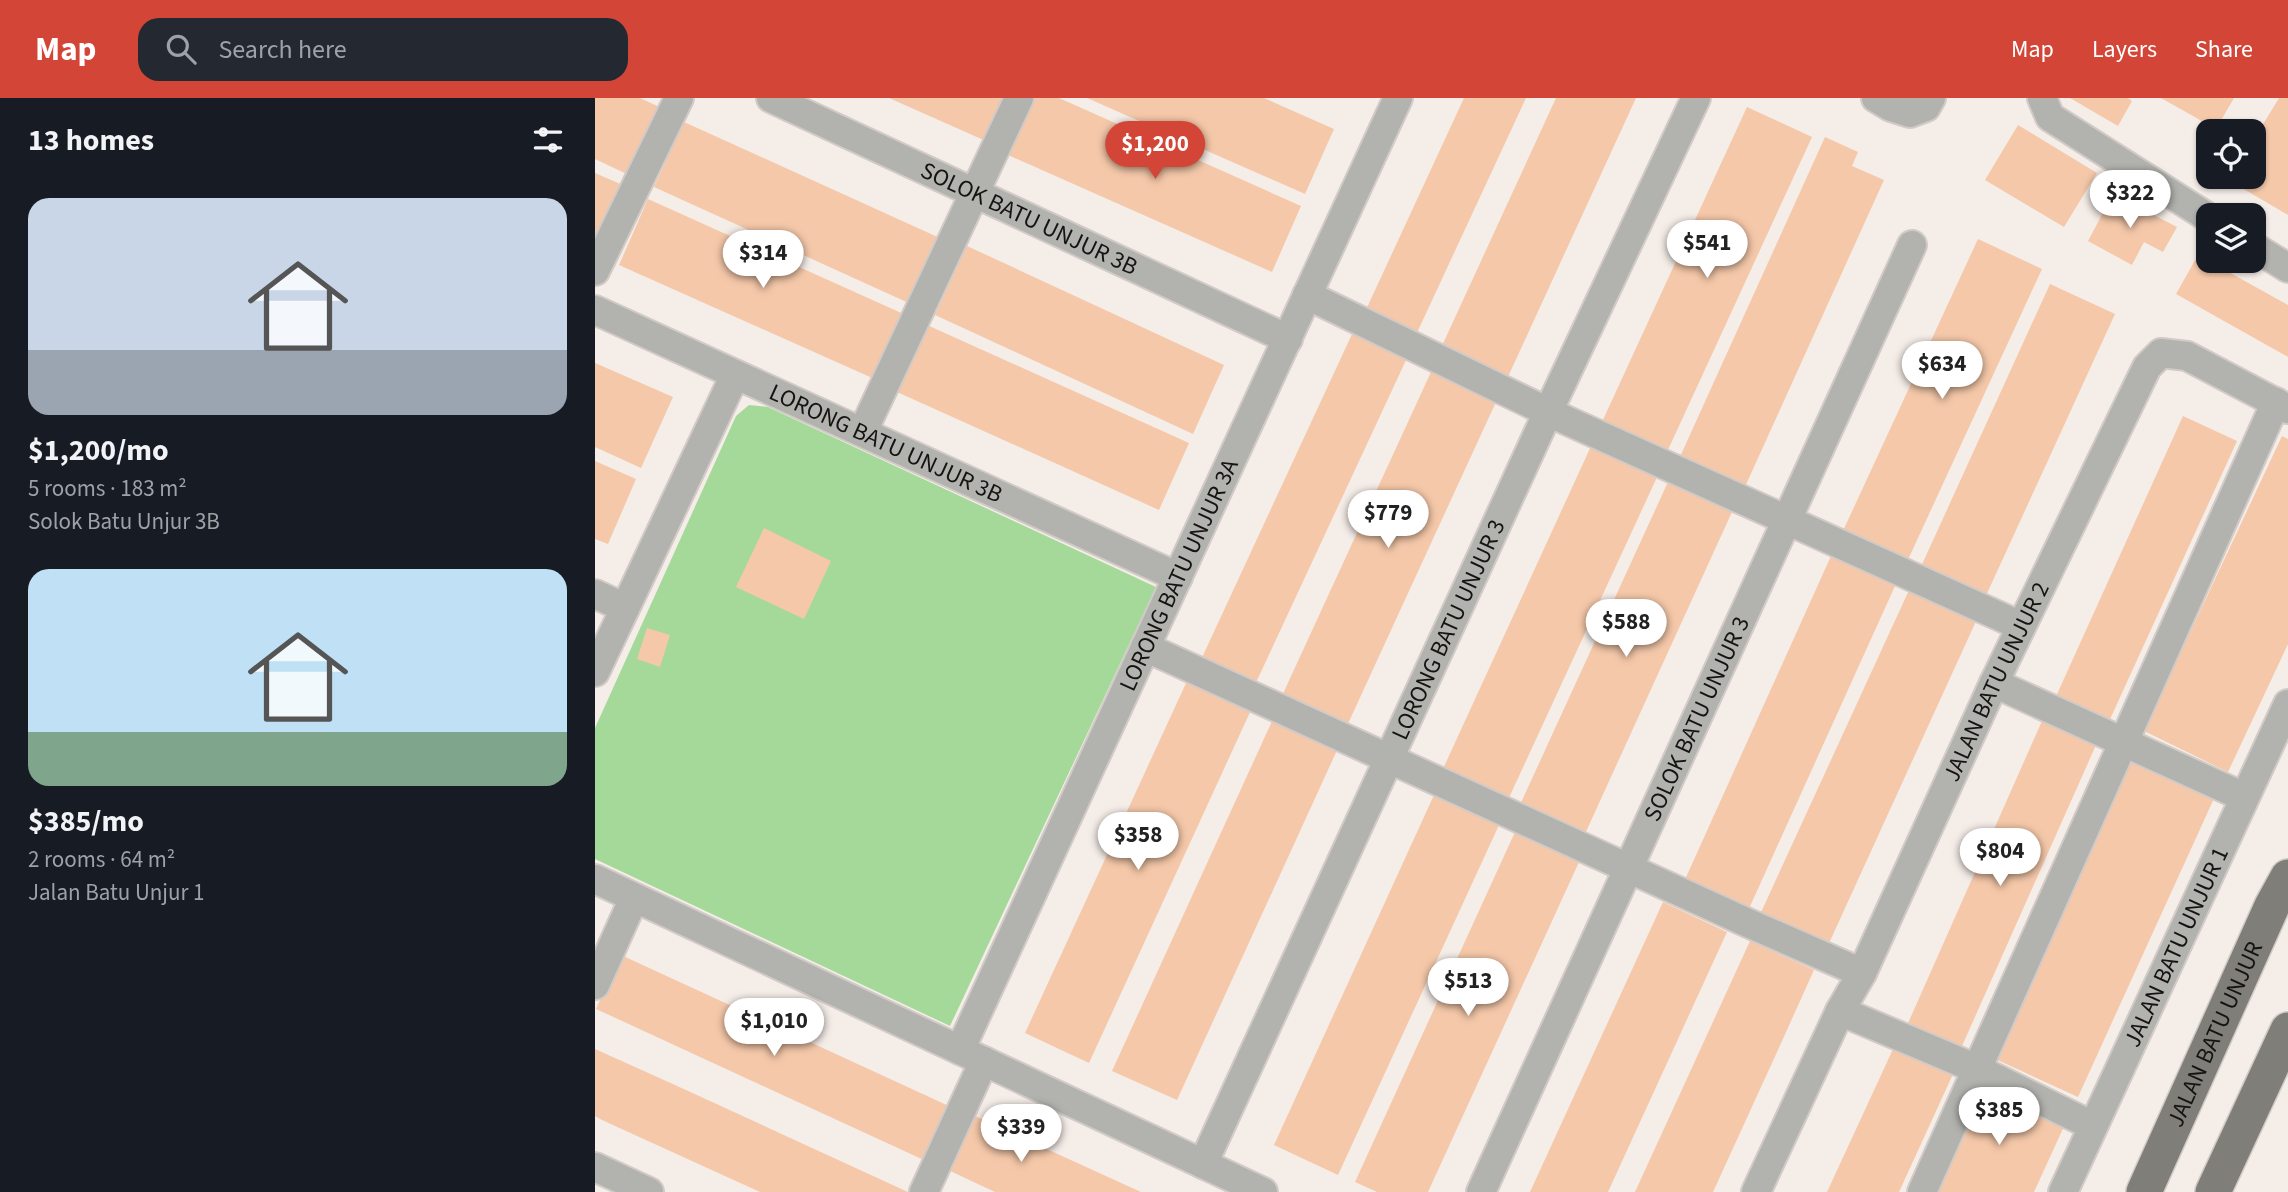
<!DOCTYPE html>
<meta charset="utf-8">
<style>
:root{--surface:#171b24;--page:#242831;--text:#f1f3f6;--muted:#9ea1a6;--accent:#d34637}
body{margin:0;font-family:"Source Sans 3",sans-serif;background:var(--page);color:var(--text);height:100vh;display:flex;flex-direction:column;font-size:26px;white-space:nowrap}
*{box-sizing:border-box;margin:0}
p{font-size:23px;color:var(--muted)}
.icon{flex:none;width:38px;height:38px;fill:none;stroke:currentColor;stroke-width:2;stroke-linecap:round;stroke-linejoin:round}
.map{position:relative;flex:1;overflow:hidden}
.drawer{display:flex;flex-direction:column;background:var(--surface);width:595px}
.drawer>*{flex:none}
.controls{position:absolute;left:1601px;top:21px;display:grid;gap:14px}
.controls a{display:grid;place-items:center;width:70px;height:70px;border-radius:14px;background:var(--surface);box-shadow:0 2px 5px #0004;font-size:35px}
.price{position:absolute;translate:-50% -60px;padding:0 16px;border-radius:24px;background:#fff;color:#222;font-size:23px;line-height:46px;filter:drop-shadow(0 2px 4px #0008)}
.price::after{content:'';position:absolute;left:50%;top:42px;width:21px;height:16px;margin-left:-10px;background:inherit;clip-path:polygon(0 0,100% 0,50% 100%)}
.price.active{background:var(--accent);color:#fff}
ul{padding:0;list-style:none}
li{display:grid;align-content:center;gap:14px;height:371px;padding:0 28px}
li span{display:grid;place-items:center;height:217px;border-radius:21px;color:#555}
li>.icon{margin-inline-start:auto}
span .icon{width:126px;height:126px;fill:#fffc;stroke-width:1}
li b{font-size:30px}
h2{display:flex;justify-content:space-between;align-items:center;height:84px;padding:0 28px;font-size:30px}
header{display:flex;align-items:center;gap:42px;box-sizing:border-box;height:98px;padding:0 35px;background:var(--accent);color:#fff}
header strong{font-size:33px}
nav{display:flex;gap:38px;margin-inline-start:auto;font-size:24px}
.search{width:490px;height:63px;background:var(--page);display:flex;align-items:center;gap:18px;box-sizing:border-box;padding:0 24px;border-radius:21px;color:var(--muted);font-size:26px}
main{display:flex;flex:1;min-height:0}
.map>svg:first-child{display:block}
.green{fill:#a5d99a}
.building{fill:#f5c8a9}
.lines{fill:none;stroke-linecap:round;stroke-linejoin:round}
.minor-casing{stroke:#d1cac6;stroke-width:32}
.major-casing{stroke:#d1cac6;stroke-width:38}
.minor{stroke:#b2b2ae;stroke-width:28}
.major{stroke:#7f7e78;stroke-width:35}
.labels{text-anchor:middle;stroke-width:5;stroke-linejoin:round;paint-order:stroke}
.street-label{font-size:24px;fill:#161412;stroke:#fffcf9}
</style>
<header>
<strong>Map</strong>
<div class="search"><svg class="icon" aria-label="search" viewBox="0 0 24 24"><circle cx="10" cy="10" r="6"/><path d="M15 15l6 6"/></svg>Search here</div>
<nav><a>Map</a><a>Layers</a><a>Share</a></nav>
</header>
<main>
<section class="drawer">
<h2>13 homes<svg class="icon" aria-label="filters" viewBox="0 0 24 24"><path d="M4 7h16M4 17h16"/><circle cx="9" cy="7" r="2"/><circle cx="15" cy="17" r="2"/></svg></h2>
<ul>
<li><span style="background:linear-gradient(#c9d6e8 70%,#9aa5b1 0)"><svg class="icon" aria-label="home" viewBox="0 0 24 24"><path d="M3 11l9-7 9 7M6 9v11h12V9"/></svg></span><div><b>$1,200/mo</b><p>5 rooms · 183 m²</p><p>Solok Batu Unjur 3B</p></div></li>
<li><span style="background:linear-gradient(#bfe0f5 75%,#7fa58c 0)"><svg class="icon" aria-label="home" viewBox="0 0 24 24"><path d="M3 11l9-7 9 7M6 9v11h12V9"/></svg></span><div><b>$385/mo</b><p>2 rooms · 64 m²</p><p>Jalan Batu Unjur 1</p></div></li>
</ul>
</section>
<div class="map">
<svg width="1693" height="1094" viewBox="0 0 1693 1094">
<rect width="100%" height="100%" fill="#f5ede8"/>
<path class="green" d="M 154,307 L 173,309 L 561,489 L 355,928 L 0,761 L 0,630 L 141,318 Z"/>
<path class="building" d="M 0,0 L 45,0 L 69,11 L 38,79 L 0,61 Z
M 294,0 L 413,0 L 393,44 Z
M 438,0 L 464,0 L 706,108 L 677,174 L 413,57 Z
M 492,0 L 669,0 L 739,31 L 710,96 Z
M 869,0 L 931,0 L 820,239 L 769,216 Z
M 961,0 L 1041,0 L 912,281 L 846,250 Z
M 1475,0 L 1533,0 L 1537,3 L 1523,28 Z
M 1566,0 L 1639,0 L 1621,31 Z
M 1684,0 L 1693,0 L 1693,117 L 1635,83 L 1637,79 L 1659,79 L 1659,41 Z
M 1152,9 L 1217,39 L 1072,354 L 1007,324 Z
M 89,24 L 347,141 L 318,207 L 59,89 Z
M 1423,27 L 1502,75 L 1469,129 L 1390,82 Z
M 1230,39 L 1263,54 L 1257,68 L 1289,82 L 1149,391 L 1084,361 Z
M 0,75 L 30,88 L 0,157 Z
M 1518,96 L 1582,129 L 1568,154 L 1549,144 L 1537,167 L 1493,143 Z
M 53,101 L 313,218 L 284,283 L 24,167 Z
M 1383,141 L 1447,171 L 1311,466 L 1247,435 Z
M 372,148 L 629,267 L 598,336 L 340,217 Z
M 1603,157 L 1693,207 L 1693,259 L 1581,196 Z
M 1455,186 L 1520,216 L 1389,502 L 1324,473 Z
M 332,227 L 594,345 L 564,412 L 302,294 Z
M 758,234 L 812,260 L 658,591 L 604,566 Z
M 0,265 L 78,299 L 46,370 L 0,349 Z
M 836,274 L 901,304 L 751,630 L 686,600 Z
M 1588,318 L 1642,343 L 1511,630 L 1458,605 Z
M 1687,338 L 1693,341 L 1693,546 L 1633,674 L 1549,633 Z
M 997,346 L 1063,377 L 912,704 L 847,673 Z
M 0,363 L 41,381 L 13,446 L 0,441 Z
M 1073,384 L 1137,414 L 989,738 L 924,709 Z
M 169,430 L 236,463 L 209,521 L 141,489 Z
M 1236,458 L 1300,488 L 1152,815 L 1088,786 Z
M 1315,490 L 1382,521 L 1230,854 L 1162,823 Z
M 52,530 L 75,537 L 65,569 L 42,561 Z
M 592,583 L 656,612 L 494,965 L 430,935 Z
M 678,621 L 743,650 L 582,1002 L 517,973 Z
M 1447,623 L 1501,647 L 1363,957 L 1310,932 Z
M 1536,657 L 1621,696 L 1483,999 L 1398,960 Z
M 839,697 L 904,727 L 743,1077 L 679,1047 Z
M 920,734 L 984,764 L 833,1094 L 782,1094 L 760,1084 Z
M 1068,804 L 1132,834 L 1013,1094 L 935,1094 Z
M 1155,843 L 1219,872 L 1187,943 L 1118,1094 L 1040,1094 Z
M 26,857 L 356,1009 L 331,1063 L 1,911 Z
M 1299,949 L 1358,976 L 1304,1094 L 1232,1094 Z
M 0,951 L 80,987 L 313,1094 L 165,1094 L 7,1022 L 0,1018 Z
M 1385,985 L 1471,1024 L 1439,1094 L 1334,1094 Z
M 376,1016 L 399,1027 L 546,1094 L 400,1094 L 351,1071 Z"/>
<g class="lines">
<defs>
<g id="minor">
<path id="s1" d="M 176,0 L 693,241"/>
<path d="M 1281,0 L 1296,9 L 1315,15 L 1331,9 L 1336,0"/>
<path d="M 1447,0 L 1455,19 L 1614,120"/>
<path d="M 1659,149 L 1693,170"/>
<path d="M 0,173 L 84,0"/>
<path d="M 712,197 L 953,314 L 1426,528"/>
<path id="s2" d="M 0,212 L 583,479"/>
<path d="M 268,333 L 424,0"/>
<path d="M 0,496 L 30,510"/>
<path d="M 550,549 L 1153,825 L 1267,875"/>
<path d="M 0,574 L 140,277"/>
<path d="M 1399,585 L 1649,699"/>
<path d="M 0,781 L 668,1094"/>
<path d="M 0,887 L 39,800"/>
<path d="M 1245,913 L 1382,971 L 1498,1028"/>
<path id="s3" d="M 365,952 L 803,0"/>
<path id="s4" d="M 608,1066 L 953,314 L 1101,0"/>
<path d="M 0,1069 L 54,1094"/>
<path d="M 329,1094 L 389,963"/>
<path id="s5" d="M 886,1094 L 1317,147"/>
<path id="s6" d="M 1161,1094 L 1245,913 L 1267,875 L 1399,585 L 1552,269 L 1566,255 L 1592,258 L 1693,311"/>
<path d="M 1327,1094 L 1681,304"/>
<path id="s7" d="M 1468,1094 L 1693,606"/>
</g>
<g id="major">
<path id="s8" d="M 1549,1094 L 1677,808 L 1693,779"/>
<path d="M 1618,1094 L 1693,932"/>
</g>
</defs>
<use href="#minor" class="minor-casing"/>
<use href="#major" class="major-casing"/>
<use href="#minor" class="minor"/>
<use href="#major" class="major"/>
</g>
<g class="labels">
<g class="street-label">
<text dy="8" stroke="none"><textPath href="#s1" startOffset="285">SOLOK BATU UNJUR 3B</textPath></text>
<text dy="8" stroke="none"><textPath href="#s2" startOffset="320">LORONG BATU UNJUR 3B</textPath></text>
<text dy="8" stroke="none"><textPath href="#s3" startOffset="523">LORONG BATU UNJUR 3A</textPath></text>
<text dy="8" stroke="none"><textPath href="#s4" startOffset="588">LORONG BATU UNJUR 3</textPath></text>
<text dy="8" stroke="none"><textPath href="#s6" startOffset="564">JALAN BATU UNJUR 2</textPath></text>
<text dy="8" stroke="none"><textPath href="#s5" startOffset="520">SOLOK BATU UNJUR 3</textPath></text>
<text dy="8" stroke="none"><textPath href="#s7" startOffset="270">JALAN BATU UNJUR 1</textPath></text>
<text dy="8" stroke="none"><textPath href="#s8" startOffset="173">JALAN BATU UNJUR</textPath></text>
</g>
</g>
</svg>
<div class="controls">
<a><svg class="icon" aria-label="locate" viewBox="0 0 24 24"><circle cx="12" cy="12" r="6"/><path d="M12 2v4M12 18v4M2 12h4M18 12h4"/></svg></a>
<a><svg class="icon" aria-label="layers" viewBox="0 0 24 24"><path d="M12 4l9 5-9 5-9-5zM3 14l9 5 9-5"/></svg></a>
</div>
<b class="price active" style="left:560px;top:83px">$1,200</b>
<b class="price" style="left:1535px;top:132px">$322</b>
<b class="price" style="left:1112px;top:182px">$541</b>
<b class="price" style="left:168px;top:192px">$314</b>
<b class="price" style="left:1347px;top:303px">$634</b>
<b class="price" style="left:793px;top:452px">$779</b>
<b class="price" style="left:1031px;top:561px">$588</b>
<b class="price" style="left:543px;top:774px">$358</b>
<b class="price" style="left:1405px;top:790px">$804</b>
<b class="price" style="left:873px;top:920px">$513</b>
<b class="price" style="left:179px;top:960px">$1,010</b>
<b class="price" style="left:1404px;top:1049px">$385</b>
<b class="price" style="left:426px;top:1066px">$339</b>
</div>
</main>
